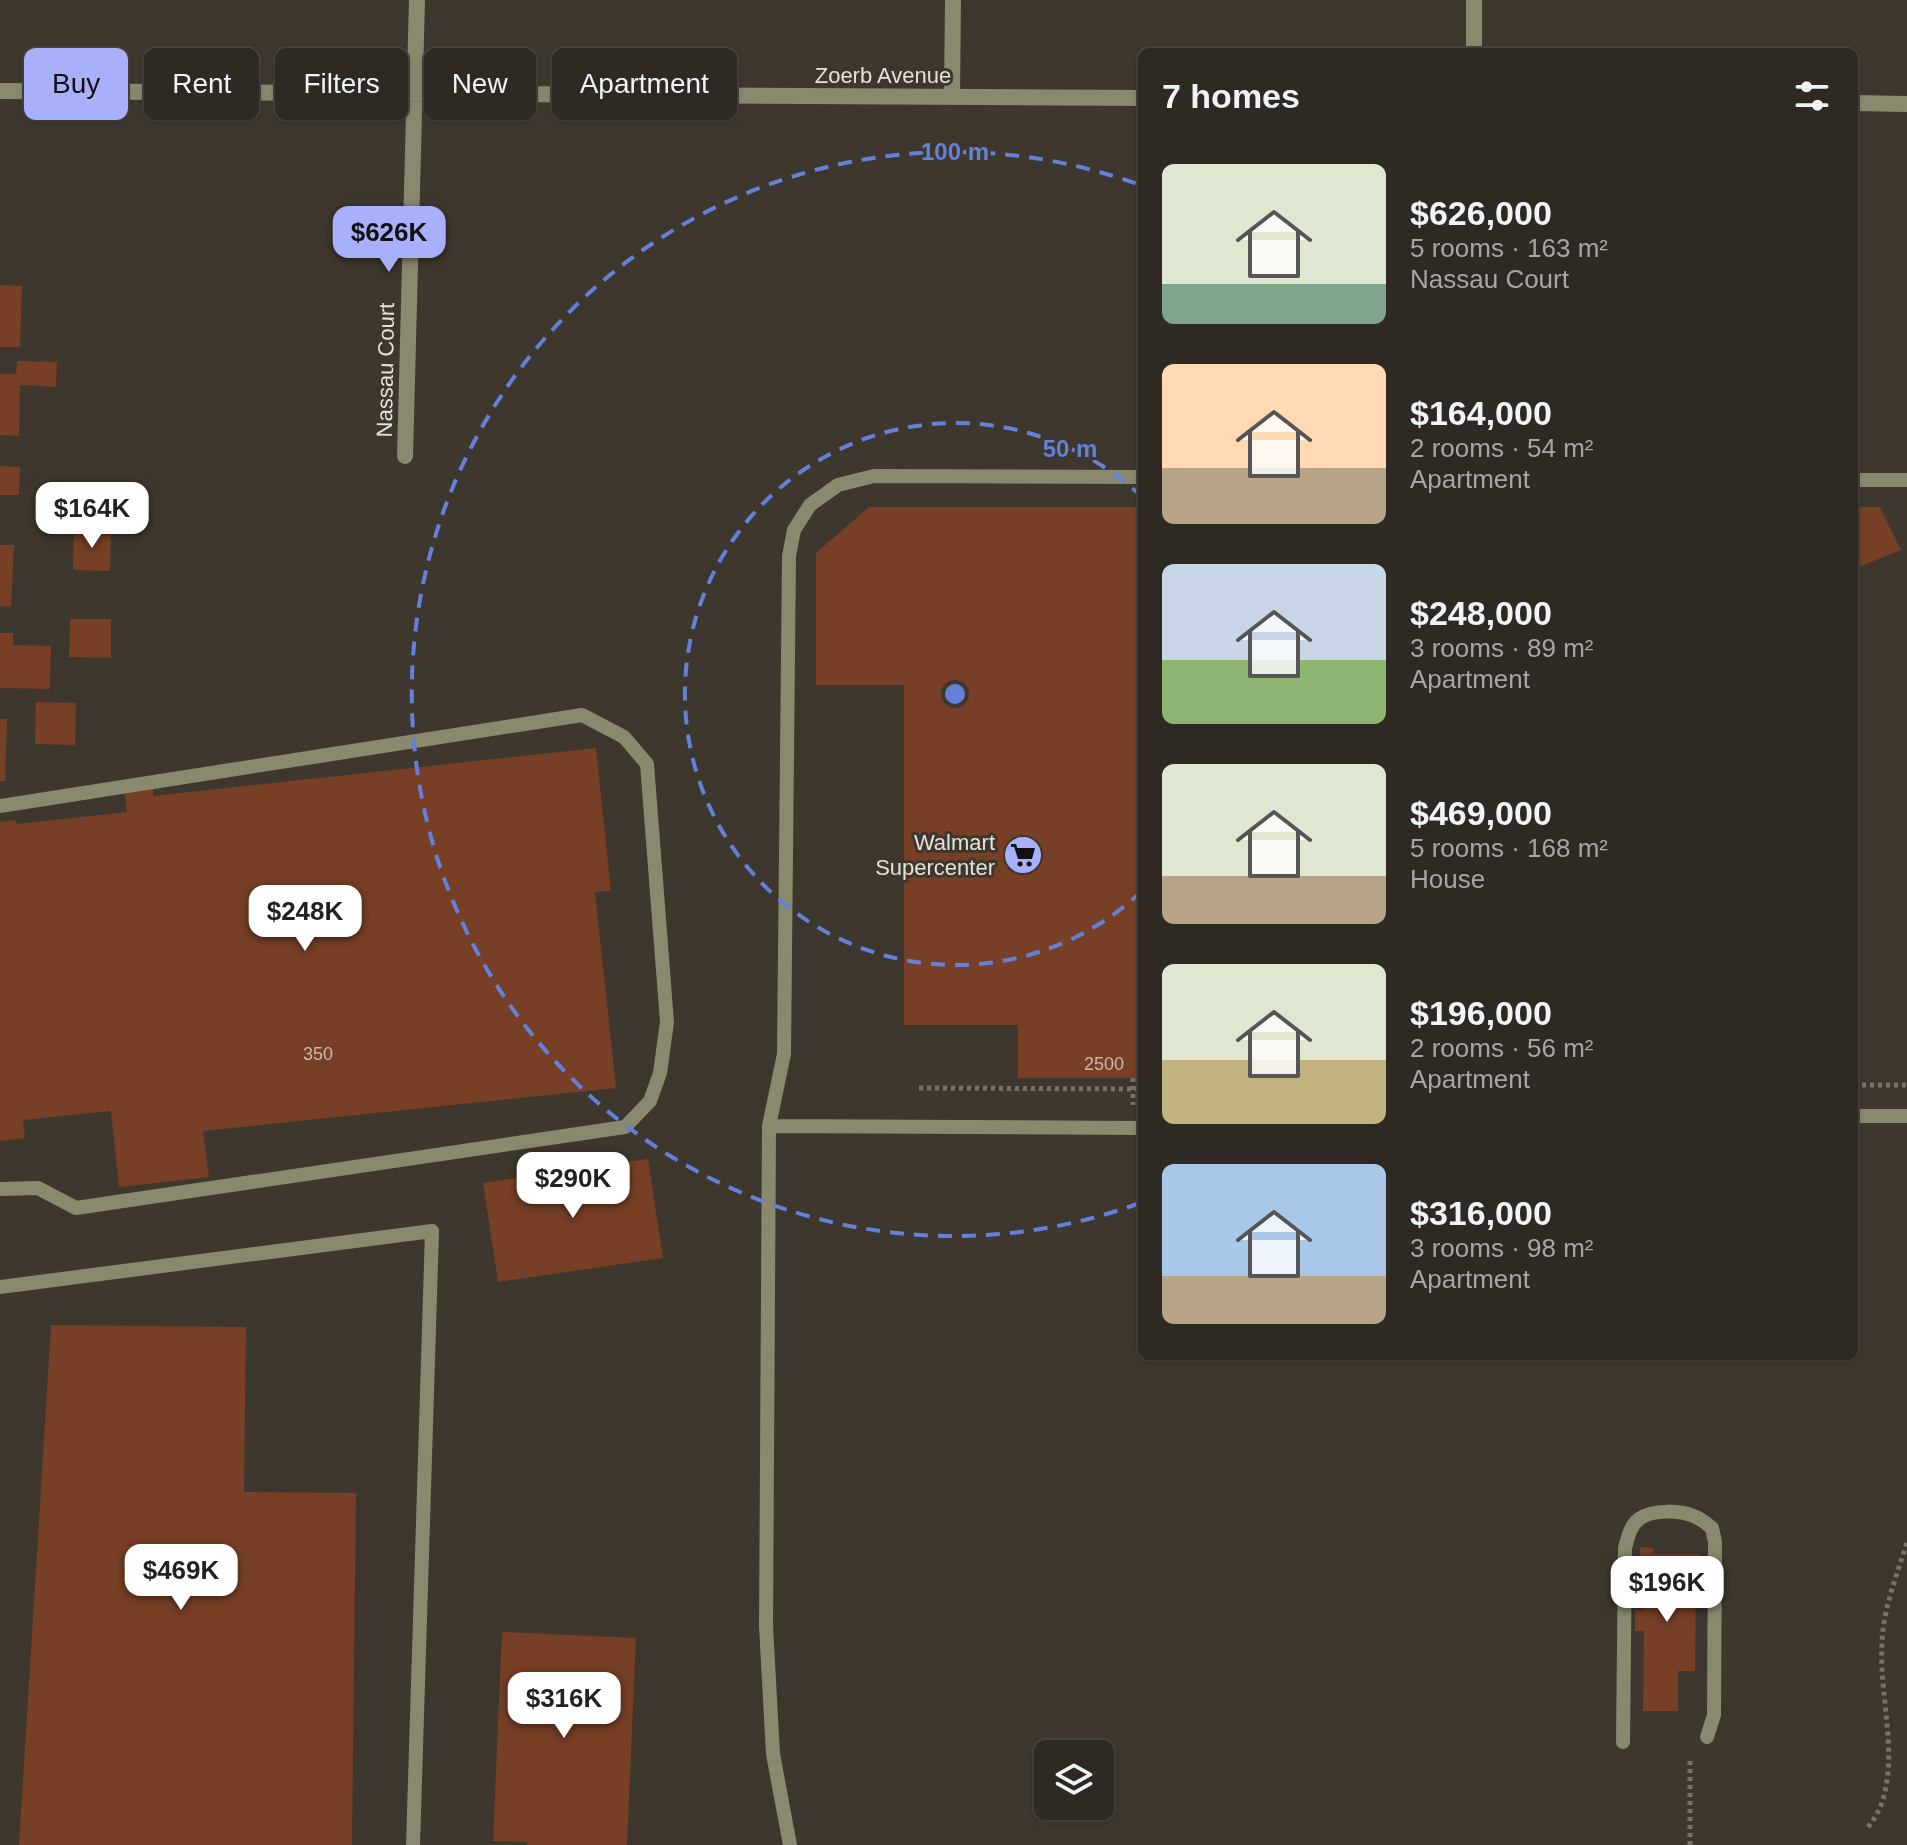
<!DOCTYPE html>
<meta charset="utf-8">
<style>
:root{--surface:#2e2922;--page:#36312a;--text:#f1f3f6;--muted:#a7a6a5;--line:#494540;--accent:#a8b0fc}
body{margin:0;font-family:Arial,sans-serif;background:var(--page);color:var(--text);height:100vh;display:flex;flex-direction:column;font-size:30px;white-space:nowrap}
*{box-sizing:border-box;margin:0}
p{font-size:26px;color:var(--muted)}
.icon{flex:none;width:44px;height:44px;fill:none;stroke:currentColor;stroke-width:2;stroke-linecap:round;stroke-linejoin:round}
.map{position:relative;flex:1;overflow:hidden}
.details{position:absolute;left:1138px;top:48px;width:720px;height:1312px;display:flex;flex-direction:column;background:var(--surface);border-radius:12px;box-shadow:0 2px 6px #0004,0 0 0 2px var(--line)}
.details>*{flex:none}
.banner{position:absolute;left:24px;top:48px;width:760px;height:72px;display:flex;gap:16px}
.tools{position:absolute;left:1034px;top:1740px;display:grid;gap:16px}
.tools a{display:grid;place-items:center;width:80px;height:80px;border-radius:12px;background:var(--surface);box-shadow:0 2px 6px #0004,0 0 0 2px var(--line);font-size:40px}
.price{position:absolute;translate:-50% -68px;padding:0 18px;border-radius:16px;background:#fff;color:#222;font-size:26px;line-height:52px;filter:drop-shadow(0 2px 4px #0008)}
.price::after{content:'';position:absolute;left:50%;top:48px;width:24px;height:18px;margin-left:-12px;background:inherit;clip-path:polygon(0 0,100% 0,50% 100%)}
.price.active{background:var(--accent);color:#111}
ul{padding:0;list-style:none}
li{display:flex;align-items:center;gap:24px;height:200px;padding:0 24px}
li span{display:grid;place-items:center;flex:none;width:224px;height:160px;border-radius:12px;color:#555}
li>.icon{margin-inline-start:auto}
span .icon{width:96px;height:96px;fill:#fffc;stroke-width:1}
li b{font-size:34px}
h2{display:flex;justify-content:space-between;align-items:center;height:96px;padding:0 24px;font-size:34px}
.tag{padding:0 28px;border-radius:12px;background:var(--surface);box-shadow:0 2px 6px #0004,0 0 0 2px var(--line);font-size:28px;line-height:72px}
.tag.active{background:var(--accent);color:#111}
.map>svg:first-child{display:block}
.building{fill:#773f25}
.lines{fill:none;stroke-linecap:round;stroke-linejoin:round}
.path{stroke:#777169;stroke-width:5;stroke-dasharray:4 4;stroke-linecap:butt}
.service{stroke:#89896e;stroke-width:14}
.minor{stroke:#89896e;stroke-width:16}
.ring{fill:none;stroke:#6381d9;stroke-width:4;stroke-dasharray:14 10}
.labels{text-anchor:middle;stroke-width:6;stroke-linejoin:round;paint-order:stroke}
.number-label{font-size:18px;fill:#cab8ae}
.street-label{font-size:22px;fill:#e5e1db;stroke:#3e372d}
.poi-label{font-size:22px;fill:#e5e1db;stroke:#3e372d;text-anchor:end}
.centre{fill:#6381d9;stroke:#3e372d;stroke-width:4}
.ring-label{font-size:24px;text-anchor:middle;font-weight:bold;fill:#6381d9;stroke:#3e372d;stroke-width:6;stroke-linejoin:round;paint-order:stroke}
</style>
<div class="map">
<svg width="1907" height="1845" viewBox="0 0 1907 1845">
<rect width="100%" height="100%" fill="#3e372d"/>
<path class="building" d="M 0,285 L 22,286 L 20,347 L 0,347 Z
M 17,361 L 57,362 L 56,387 L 20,385 L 19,436 L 0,435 L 0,374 L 16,374 Z
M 0,466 L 20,467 L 19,495 L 0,495 Z
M 869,507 L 1142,507 L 1142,1078 L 1018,1078 L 1018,1025 L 904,1025 L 904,685 L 816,685 L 816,553 Z
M 1854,507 L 1880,507 L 1901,550 L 1854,569 Z
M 74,529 L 111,530 L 110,571 L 73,570 Z
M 0,545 L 14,545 L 11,607 L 0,606 Z
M 70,619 L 111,619 L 111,658 L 69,657 Z
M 0,633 L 13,633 L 13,645 L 51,646 L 50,689 L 0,688 Z
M 36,702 L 76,703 L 75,745 L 35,744 Z
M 0,719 L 7,719 L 5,781 L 0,781 Z
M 596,748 L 611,891 L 595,892 L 616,1088 L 203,1131 L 209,1177 L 119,1187 L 111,1111 L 23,1120 L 25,1138 L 0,1141 L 0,822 L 16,820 L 16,824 L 127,812 L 124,789 L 153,786 L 153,796 Z
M 648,1159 L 663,1258 L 498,1282 L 483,1183 Z
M 51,1325 L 246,1327 L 244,1492 L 356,1493 L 352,1845 L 19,1845 Z
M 1640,1547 L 1653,1548 L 1653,1554 L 1699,1554 L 1699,1576 L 1696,1576 L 1695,1671 L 1678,1671 L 1678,1711 L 1643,1711 L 1644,1631 L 1635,1631 L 1635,1610 L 1642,1610 L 1642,1588 L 1635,1587 L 1635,1576 L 1639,1576 Z
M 502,1632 L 636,1638 L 627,1845 L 527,1845 L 527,1842 L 493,1841 Z"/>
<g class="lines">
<path class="path" d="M 1133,1078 L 1133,1105
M 1854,1085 L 1907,1085
M 919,1088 L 1142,1089
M 1868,1827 C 1907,1780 1878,1701 1882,1643 C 1883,1609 1897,1575 1907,1542
M 1690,1845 L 1690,1758"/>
<path class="service" d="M 1854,480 L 1907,480
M 0,806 L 582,715 L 624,737 L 647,764 L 667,1022 L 660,1073 L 650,1101 L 625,1127 L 76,1208 L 38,1188 L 0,1189
M 1854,1116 L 1907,1116
M 769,1126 L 1142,1128
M 0,1287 L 432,1231 L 413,1845
M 1623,1742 L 1625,1548 C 1628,1537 1630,1526 1639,1519 C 1653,1509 1681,1510 1696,1517 C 1701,1519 1707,1524 1712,1528 L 1715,1542 L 1714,1715 L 1707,1737
M 790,1845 L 773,1754 L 766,1626 L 769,1126 L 784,1054 L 789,556 L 794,530 L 810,505 L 838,485 L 874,476 L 1142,477"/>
<path class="minor" d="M 1474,52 L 1474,0
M 0,91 L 1142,98
M 952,97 L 953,0
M 1854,103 L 1907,104
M 405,456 L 417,0"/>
</g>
<g class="ring">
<path d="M1142 891A271 271 0 1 1 1142 497"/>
<path d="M1140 1203A542 542 0 1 1 1140 185"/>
</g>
<defs>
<symbol id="supermarket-disc" viewBox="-11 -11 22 22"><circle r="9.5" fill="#a8b0fc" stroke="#3e372d"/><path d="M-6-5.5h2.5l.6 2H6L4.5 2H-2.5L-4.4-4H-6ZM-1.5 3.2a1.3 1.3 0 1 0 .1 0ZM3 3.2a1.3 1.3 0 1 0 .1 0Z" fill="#111"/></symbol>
</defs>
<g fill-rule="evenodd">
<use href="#supermarket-disc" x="1001" y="833" width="44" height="44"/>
</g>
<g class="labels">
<g class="number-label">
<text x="318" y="1060">350</text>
<text x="1104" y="1070">2500</text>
</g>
<g class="street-label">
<text x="883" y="83">Zoerb Avenue</text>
<text transform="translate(385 370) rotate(-89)" y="8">Nassau Court</text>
</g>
<g class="poi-label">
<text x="995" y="850">Walmart<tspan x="995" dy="25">Supercenter</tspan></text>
</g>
</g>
<circle cx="955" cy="694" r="12" class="centre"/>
<g class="ring-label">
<text x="955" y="160">100 m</text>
<text x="1070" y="457">50 m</text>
</g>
</svg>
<div class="tools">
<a><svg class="icon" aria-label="layers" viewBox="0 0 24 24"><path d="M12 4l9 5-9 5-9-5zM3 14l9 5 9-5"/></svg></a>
</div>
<b class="price active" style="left:389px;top:274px">$626K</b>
<b class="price" style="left:92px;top:550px">$164K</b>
<b class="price" style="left:305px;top:953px">$248K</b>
<b class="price" style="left:573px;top:1220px">$290K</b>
<b class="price" style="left:181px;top:1612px">$469K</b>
<b class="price" style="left:1667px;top:1624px">$196K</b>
<b class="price" style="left:564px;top:1740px">$316K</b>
<div class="banner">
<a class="tag active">Buy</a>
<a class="tag">Rent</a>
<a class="tag">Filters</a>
<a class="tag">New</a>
<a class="tag">Apartment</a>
</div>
<section class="details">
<h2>7 homes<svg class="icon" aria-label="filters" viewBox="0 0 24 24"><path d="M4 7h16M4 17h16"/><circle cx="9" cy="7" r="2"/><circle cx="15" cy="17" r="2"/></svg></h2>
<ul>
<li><span style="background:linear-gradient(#dfe7d0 75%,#7fa58c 0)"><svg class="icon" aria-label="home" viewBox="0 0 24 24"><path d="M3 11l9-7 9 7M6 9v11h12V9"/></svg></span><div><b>$626,000</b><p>5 rooms · 163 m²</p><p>Nassau Court</p></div></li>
<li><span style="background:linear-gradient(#ffd9b3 65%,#b9a48a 0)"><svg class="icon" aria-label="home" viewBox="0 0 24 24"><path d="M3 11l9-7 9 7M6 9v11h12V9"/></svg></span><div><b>$164,000</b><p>2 rooms · 54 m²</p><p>Apartment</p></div></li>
<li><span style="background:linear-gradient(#c9d6e8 60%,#8fb573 0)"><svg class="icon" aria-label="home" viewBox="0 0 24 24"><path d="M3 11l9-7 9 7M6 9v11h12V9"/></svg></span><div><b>$248,000</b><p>3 rooms · 89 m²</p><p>Apartment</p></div></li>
<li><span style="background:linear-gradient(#dfe7d0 70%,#b9a48a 0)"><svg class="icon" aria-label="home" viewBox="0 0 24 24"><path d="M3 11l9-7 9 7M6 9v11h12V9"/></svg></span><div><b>$469,000</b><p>5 rooms · 168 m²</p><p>House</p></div></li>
<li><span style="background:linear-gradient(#dfe7d0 60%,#c2b280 0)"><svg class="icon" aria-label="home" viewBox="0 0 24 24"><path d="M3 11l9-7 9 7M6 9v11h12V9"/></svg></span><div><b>$196,000</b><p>2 rooms · 56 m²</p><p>Apartment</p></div></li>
<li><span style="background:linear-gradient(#a9c7e8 70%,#b9a48a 0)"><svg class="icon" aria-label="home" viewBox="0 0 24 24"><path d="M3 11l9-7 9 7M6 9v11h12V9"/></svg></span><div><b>$316,000</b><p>3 rooms · 98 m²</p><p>Apartment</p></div></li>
</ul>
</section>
</div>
